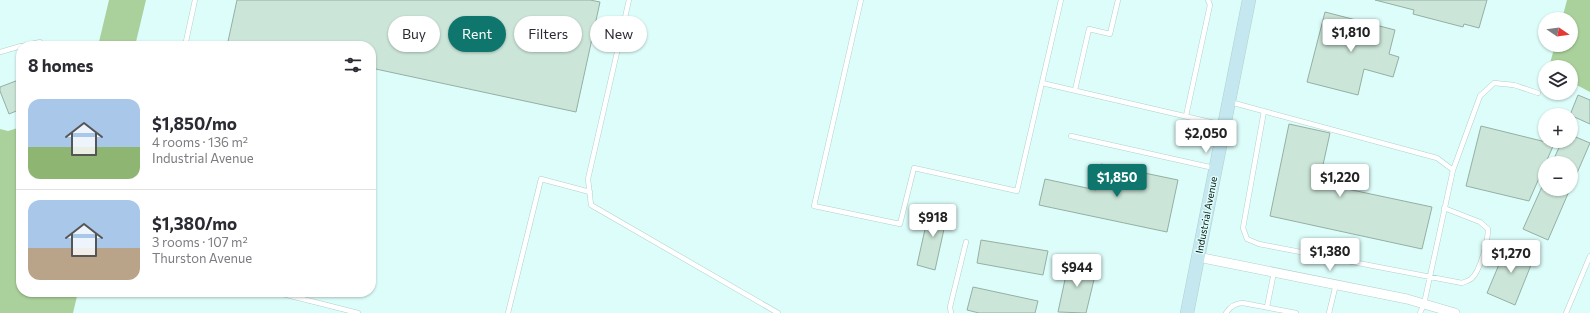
<!DOCTYPE html>
<meta charset="utf-8">
<style>
:root{--surface:#fff;--page:#f7f7f7;--text:#2b2b33;--muted:#7c7c81;--line:#e1e1e2;--accent:#0f766e}
body{margin:0;font-family:Commissioner,sans-serif;background:var(--page);color:var(--text);height:100vh;display:flex;flex-direction:column;font-size:15px;white-space:nowrap}
*{box-sizing:border-box;margin:0}
p{font-size:13px;color:var(--muted)}
.icon{flex:none;width:22px;height:22px;fill:none;stroke:currentColor;stroke-width:2;stroke-linecap:round;stroke-linejoin:round}
.map{position:relative;flex:1;overflow:hidden}
.sheet{position:absolute;left:16px;top:41px;width:360px;height:256px;display:flex;flex-direction:column;background:var(--surface);border-radius:16px;box-shadow:0 1px 3px #0004}
.sheet>*{flex:none}
.top-card{position:absolute;left:388px;top:16px;width:380px;height:36px;display:flex;gap:8px}
.needle{width:26px;rotate:103deg}
.controls{position:absolute;left:1538px;top:12px;display:grid;gap:8px}
.controls a{display:grid;place-items:center;width:40px;height:40px;border-radius:50%;background:var(--surface);box-shadow:0 1px 3px #0004;font-size:20px}
.price{position:absolute;translate:-50% -34px;padding:0 9px;border-radius:4px;background:#fff;color:#222;font-size:13px;line-height:26px;filter:drop-shadow(0 1px 2px #0008)}
.price::after{content:'';position:absolute;left:50%;top:24px;width:12px;height:9px;margin-left:-6px;background:inherit;clip-path:polygon(0 0,100% 0,50% 100%)}
.price.active{background:var(--accent);color:#fff}
ul{padding:0;list-style:none}
li{display:flex;align-items:center;gap:12px;height:100px;padding:0 12px}
li+li{border-top:1px solid var(--line)}
li span{display:grid;place-items:center;flex:none;width:112px;height:80px;border-radius:12px;color:#555}
li>.icon{margin-inline-start:auto}
span .icon{width:48px;height:48px;fill:#fffc;stroke-width:1}
li b{font-size:17px}
h2{display:flex;justify-content:space-between;align-items:center;height:48px;padding:0 12px;font-size:17px}
.tag{padding:0 14px;border-radius:18px;background:var(--surface);box-shadow:0 1px 3px #0004;font-size:14px;line-height:36px}
.tag.active{background:var(--accent);color:#fff}
.map>svg:first-child{display:block}
.forest{fill:#aad19b}
.building{fill:#cbe5d8;stroke:#96afa3}
.lines{fill:none;stroke-linecap:round;stroke-linejoin:round}
.lane-casing{stroke:#b1d0cd;stroke-width:5.5}
.street-casing{stroke:#b1d0cd;stroke-width:10}
.secondary-casing{stroke:#b1d0cd;stroke-width:14}
.lane{stroke:#fff;stroke-width:4.5}
.street{stroke:#fff;stroke-width:9}
.secondary{stroke:#c5e7ef;stroke-width:13}
.labels{text-anchor:middle;stroke-width:3;stroke-linejoin:round;paint-order:stroke}
.street-label{font-size:10px;fill:#050f0e;stroke:#ddfdfa}
</style>
<div class="map">
<svg width="1590" height="313" viewBox="0 0 1590 313">
<rect width="100%" height="100%" fill="#ddfdfa"/>
<path class="forest" d="M 109,0 L 146,0 L 135,46 L 98,46 Z
M 1567,0 L 1590,0 L 1590,92 L 1571,82 L 1571,67 L 1549,67 L 1555,45 L 1571,45 L 1571,19 L 1562,19 Z
M 21,127 L 21,292 L 78,292 L 73,313 L 0,313 L 0,129 L 8,131 Z"/>
<path class="building" d="M 237,0 L 590,0 L 600,2 L 576,112 L 371,68 L 371,46 L 227,46 Z
M 1375,0 L 1487,0 L 1479,28 L 1464,24 L 1463,27 L 1413,14 L 1414,10 Z
M 1325,12 L 1395,30 L 1389,54 L 1399,57 L 1393,77 L 1364,69 L 1358,95 L 1307,82 Z
M 21,79 L 21,109 L 9,114 L 0,91 L 0,87 Z
M 1578,95 L 1590,100 L 1590,124 L 1570,115 Z
M 1289,124 L 1330,133 L 1319,183 L 1432,207 L 1422,249 L 1270,216 Z
M 1481,126 L 1554,144 L 1529,201 L 1466,186 Z
M 1571,135 L 1590,143 L 1571,187 L 1571,163 L 1552,163 L 1562,141 L 1571,141 Z
M 1101,164 L 1178,180 L 1167,232 L 1039,205 L 1045,179 L 1096,190 Z
M 1545,180 L 1545,189 L 1570,189 L 1548,240 L 1523,229 Z
M 930,207 L 948,211 L 935,270 L 917,265 Z
M 981,240 L 1048,251 L 1043,275 L 977,263 Z
M 1508,243 L 1535,255 L 1515,305 L 1487,293 Z
M 1069,261 L 1097,267 L 1086,313 L 1058,312 Z
M 973,287 L 1038,301 L 1035,313 L 979,313 L 967,310 Z"/>
<g class="lines">
<defs>
<path id="lane" d="M 629,0 L 588,179 L 591,205 L 778,313
M 861,0 L 814,206 L 900,224 L 914,168 L 1017,191 L 1061,0
M 23,46 L 40,42
M 185,46 L 195,0
M 0,52 L 21,46
M 1042,83 L 1223,125
M 1075,90 L 1089,29 L 1110,34 L 1118,0
M 1230,102 L 1437,158 L 1453,170 L 1424,304 L 1420,313
M 1264,111 L 1243,228 L 1247,239 L 1259,244 L 1462,283 C 1465,282 1468,281 1471,279 C 1480,272 1488,241 1488,229 L 1480,222 L 1444,208
M 1186,116 L 1210,5 L 1208,0
M 1071,136 L 1214,168
M 1453,170 L 1480,96 L 1494,83 L 1514,85 L 1538,93
M 275,292 L 358,313
M 1267,307 L 1274,272
M 508,313 L 541,179 L 590,192
M 951,313 L 950,307 L 966,242
M 1226,313 C 1230,307 1235,303 1243,303 L 1296,313
M 1329,313 L 1336,284
M 1566,313 L 1590,256"/>
<path id="street" d="M 1198,257 L 1407,299 L 1455,313"/>
<path id="secondary" d="M 1187,313 L 1249,0"/>
</defs>
<use href="#lane" class="lane-casing"/>
<use href="#street" class="street-casing"/>
<use href="#secondary" class="secondary-casing"/>
<use href="#lane" class="lane"/>
<use href="#street" class="street"/>
<use href="#secondary" class="secondary"/>
</g>
<g class="labels">
<g class="street-label">
<text transform="translate(1206 215) rotate(-79)" y="4">Industrial Avenue</text>
</g>
</g>
</svg>
<div class="controls">
<a><svg class="needle" viewBox="-14 -14 28 28"><path d="M0-13l5 13h-10z" fill="#e53935"/><path d="M0 13l5-13h-10z" fill="#7c7c81"/></svg></a>
<a><svg class="icon" aria-label="layers" viewBox="0 0 24 24"><path d="M12 4l9 5-9 5-9-5zM3 14l9 5 9-5"/></svg></a>
<a>+</a>
<a>−</a>
</div>
<b class="price" style="left:1351px;top:53px">$1,810</b>
<b class="price" style="left:1206px;top:154px">$2,050</b>
<b class="price active" style="left:1117px;top:198px">$1,850</b>
<b class="price" style="left:1340px;top:198px">$1,220</b>
<b class="price" style="left:933px;top:238px">$918</b>
<b class="price" style="left:1330px;top:272px">$1,380</b>
<b class="price" style="left:1511px;top:274px">$1,270</b>
<b class="price" style="left:1077px;top:288px">$944</b>
<div class="top-card">
<a class="tag">Buy</a>
<a class="tag active">Rent</a>
<a class="tag">Filters</a>
<a class="tag">New</a>
</div>
<section class="sheet">
<h2>8 homes<svg class="icon" aria-label="filters" viewBox="0 0 24 24"><path d="M4 7h16M4 17h16"/><circle cx="9" cy="7" r="2"/><circle cx="15" cy="17" r="2"/></svg></h2>
<ul>
<li><span style="background:linear-gradient(#a9c7e8 60%,#8fb573 0)"><svg class="icon" aria-label="home" viewBox="0 0 24 24"><path d="M3 11l9-7 9 7M6 9v11h12V9"/></svg></span><div><b>$1,850/mo</b><p>4 rooms · 136 m²</p><p>Industrial Avenue</p></div></li>
<li><span style="background:linear-gradient(#a9c7e8 60%,#b9a48a 0)"><svg class="icon" aria-label="home" viewBox="0 0 24 24"><path d="M3 11l9-7 9 7M6 9v11h12V9"/></svg></span><div><b>$1,380/mo</b><p>3 rooms · 107 m²</p><p>Thurston Avenue</p></div></li>
</ul>
</section>
</div>
